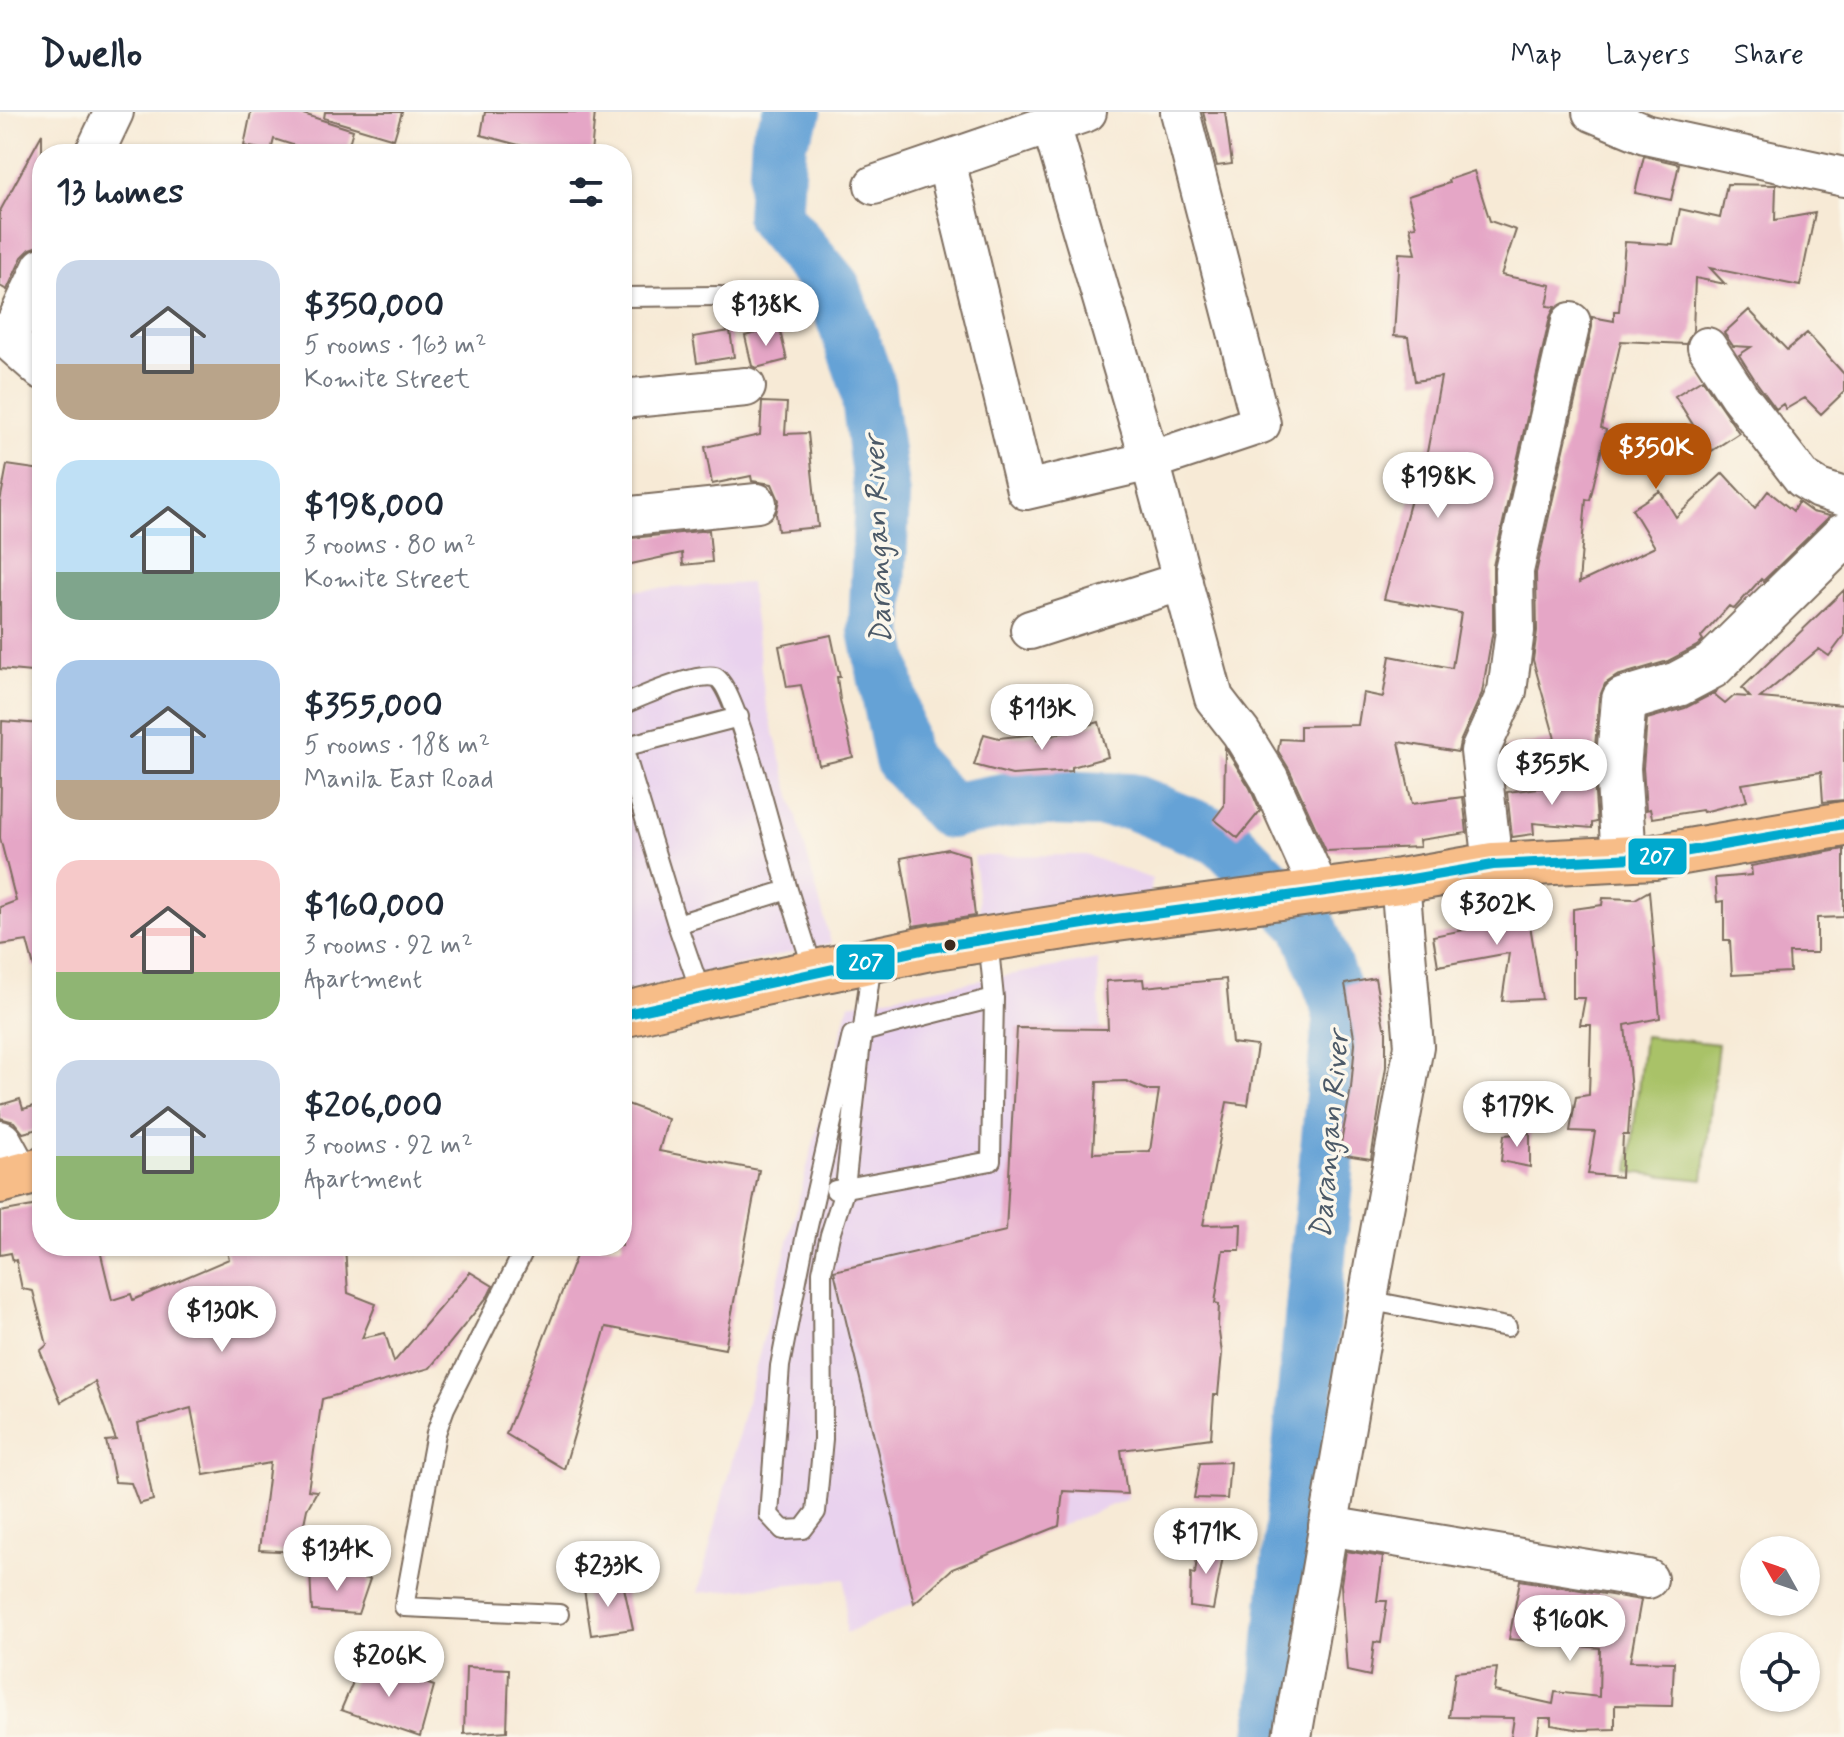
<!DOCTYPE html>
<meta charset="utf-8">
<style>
:root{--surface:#fff;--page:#f2f2f3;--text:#1f2937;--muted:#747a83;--line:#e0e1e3;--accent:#b45309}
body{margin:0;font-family:Mynerve,sans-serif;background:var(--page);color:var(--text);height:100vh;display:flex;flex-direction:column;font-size:30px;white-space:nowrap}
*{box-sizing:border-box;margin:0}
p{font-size:26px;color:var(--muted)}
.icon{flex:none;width:44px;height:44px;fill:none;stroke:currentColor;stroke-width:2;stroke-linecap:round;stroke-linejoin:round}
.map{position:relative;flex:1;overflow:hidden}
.details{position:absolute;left:32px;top:32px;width:600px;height:1112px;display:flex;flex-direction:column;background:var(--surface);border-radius:32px;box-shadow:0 2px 6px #0004}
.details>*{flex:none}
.needle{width:52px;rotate:310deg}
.controls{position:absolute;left:1740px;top:1424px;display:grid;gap:16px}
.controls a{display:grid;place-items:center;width:80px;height:80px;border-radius:50%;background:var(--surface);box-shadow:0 2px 6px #0004;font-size:40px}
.price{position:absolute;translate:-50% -68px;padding:0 18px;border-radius:28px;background:#fff;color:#222;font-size:26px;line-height:52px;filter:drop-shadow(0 2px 4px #0008)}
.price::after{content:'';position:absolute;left:50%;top:48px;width:24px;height:18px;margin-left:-12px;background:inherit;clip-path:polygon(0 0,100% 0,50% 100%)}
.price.on{background:var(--accent);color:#fff}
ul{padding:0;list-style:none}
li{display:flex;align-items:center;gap:24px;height:200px;padding:0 24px}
li span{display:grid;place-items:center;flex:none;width:224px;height:160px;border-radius:24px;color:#555}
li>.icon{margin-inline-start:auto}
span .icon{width:96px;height:96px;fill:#fffc;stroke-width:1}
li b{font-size:34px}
h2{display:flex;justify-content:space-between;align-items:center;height:96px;padding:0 24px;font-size:34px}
header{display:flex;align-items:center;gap:48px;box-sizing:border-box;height:112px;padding:0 40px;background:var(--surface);border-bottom:2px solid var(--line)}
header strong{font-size:38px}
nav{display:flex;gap:44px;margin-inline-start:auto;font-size:28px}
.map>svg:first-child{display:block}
.built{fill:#e9d2ee}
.green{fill:#a9c268;stroke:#727643;stroke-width:2}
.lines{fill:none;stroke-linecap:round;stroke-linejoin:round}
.river{stroke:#65a2d6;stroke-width:56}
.building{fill:#e5a6c6;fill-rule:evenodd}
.service-casing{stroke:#7d6d5e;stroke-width:22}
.minor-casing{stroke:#7d6d5e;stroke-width:42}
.tertiary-casing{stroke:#7d6d5e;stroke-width:48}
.primary-casing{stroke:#7d6d5e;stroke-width:48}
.service{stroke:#fff;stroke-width:18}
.minor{stroke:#fff;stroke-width:38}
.tertiary{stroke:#fff;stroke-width:44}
.primary{stroke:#f7bd88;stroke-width:44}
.bus-1-casing{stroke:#fbf7ec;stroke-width:16}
.bus-1{stroke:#00a9ce;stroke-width:10}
.bus-dot{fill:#3b2a1e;stroke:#fbf7ec;stroke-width:3}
.labels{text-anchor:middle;stroke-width:7;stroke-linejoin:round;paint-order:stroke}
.water-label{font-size:30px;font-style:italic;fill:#4c5a68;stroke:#fbf7ec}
.line-badge{stroke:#fbf7ec;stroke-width:3}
.badge-label{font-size:22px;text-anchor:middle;font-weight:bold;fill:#fff}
</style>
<header>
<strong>Dwello</strong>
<nav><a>Map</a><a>Layers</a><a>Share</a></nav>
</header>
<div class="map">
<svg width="1844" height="1625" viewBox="0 0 1844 1625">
<rect width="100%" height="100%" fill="#fbf7ec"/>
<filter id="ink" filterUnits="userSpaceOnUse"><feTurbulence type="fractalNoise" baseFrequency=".0125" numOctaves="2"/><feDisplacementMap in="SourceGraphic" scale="16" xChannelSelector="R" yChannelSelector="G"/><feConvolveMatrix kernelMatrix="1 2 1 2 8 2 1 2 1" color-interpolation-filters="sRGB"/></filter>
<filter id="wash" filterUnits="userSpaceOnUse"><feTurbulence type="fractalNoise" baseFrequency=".006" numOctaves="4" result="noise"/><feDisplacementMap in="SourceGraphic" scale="32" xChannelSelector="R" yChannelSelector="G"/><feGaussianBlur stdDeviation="1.8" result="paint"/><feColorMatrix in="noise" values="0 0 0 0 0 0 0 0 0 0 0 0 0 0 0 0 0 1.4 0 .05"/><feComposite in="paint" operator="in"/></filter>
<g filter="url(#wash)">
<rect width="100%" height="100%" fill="#f7ead6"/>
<path class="built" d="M 750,471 L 765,588 L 831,831 L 622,881 L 622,479 Z
M 1086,743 L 1152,767 L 1150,789 L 981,812 L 974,744 Z
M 1098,847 L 1100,917 L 1090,1104 L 1127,1387 L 952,1457 L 914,1491 L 846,1521 L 845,1467 L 698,1481 L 849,892 Z"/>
<path class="green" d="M 1644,924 L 1718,932 L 1703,1068 L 1629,1060 Z"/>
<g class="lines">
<path class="river" d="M 794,0 L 779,27 L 774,105 L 833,176 L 867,272 L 882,385 L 876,518 L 902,647 L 949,699 L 1025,685 L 1130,689 L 1223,727 L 1308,813 L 1341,899 L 1273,1625"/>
</g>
<g id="blocks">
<path class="building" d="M 251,0 L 297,0 L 353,18 L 346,42 L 321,42 L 274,27 L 271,39 L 244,34 Z
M 325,0 L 402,0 L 394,27 L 324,6 Z
M 485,0 L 595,0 L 591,42 L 538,38 L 481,23 Z
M 1203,0 L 1225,0 L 1232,52 L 1217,54 Z
M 42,22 L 42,133 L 30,137 L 22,145 L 7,178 L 0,174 L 0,99 Z
M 1644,44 L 1679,52 L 1671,88 L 1635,81 Z
M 1474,59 L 1490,109 L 1516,118 L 1501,163 L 1551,173 L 1547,194 L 1555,195 L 1550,205 L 1493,454 L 1493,518 L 1482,581 L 1460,630 L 1458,640 L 1399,630 L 1412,692 L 1463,685 L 1467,721 L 1419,728 L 1420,735 L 1326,739 L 1289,657 L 1278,639 L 1280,627 L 1300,628 L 1300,614 L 1358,613 L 1363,581 L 1383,585 L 1390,544 L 1452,556 L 1461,501 L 1384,487 L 1416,369 L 1407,366 L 1411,345 L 1426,346 L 1441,265 L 1415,269 L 1408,225 L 1394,224 L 1399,141 L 1416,142 L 1410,115 L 1416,114 L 1408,84 L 1449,71 L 1448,68 Z
M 1727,72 L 1776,73 L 1775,108 L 1815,101 L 1800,174 L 1710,156 L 1725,172 L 1695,166 L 1693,219 L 1686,232 L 1621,229 L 1601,316 L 1606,318 L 1590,388 L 1586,387 L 1579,471 L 1655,435 L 1632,397 L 1660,379 L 1676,405 L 1723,361 L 1755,396 L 1768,379 L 1793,399 L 1798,390 L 1812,400 L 1830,404 L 1763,469 L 1761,467 L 1734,497 L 1729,494 L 1701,525 L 1703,528 L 1697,534 L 1668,549 L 1617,564 L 1605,572 L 1599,586 L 1593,660 L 1503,646 L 1506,635 L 1555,627 L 1533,548 L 1537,519 L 1536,461 L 1592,215 L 1592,205 L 1614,209 L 1614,199 L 1619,199 L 1625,130 L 1673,133 L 1680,97 L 1720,106 Z
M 1749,198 L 1787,238 L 1807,221 L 1844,262 L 1844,280 L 1821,302 L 1805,286 L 1786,297 L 1783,292 L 1776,297 L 1757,271 L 1739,243 L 1751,235 L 1733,234 L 1724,221 Z
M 779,215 L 787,248 L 756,256 L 752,254 L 745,224 Z
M 730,219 L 734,245 L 697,251 L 693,225 Z
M 1702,267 L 1739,321 L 1710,340 L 1675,284 Z
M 762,290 L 787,291 L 785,322 L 808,321 L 818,415 L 778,419 L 776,402 L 779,388 L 772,372 L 752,369 L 751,364 L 712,372 L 705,335 L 760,323 Z
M 7,353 L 42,358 L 42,561 L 0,557 L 0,390 Z
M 709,418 L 712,450 L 683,453 L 682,441 L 622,454 L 622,427 Z
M 1844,478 L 1844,524 L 1829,544 L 1819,537 L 1760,586 L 1844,593 L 1844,688 L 1823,690 L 1821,660 L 1742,672 L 1747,689 L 1703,700 L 1702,698 L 1652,706 L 1650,697 L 1646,698 L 1643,656 L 1647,607 L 1685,596 L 1716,580 L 1714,583 L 1725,592 L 1734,584 L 1750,585 L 1742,576 Z
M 831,523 L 840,565 L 837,565 L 840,588 L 853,645 L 819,653 L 801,573 L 787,575 L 779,534 Z
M 2,609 L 42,612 L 42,853 L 34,855 L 27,829 L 0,833 L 0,795 L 16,789 L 0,726 Z
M 1099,610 L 1108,645 L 1072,655 L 1072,659 L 1012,663 L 974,653 L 984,622 L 999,626 L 1036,622 L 1037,628 Z
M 1225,636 L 1250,676 L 1260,699 L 1238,726 L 1214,707 L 1224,694 Z
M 1594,669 L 1597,710 L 1592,711 L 1592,716 L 1533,711 L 1534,722 L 1512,725 L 1507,680 Z
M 948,737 L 968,743 L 975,804 L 913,814 L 901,746 Z
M 1844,737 L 1844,805 L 1817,806 L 1817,841 L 1789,841 L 1790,860 L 1732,863 L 1730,828 L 1724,828 L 1724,789 L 1717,790 L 1715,766 L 1752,763 L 1751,754 Z
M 1524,776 L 1542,887 L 1502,889 L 1509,841 L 1438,854 L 1433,824 L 1469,817 L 1465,801 L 1491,794 L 1493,802 L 1515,797 L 1518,777 Z
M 1649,779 L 1660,906 L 1625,913 L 1631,979 L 1628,1023 L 1623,1023 L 1621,1065 L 1588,1062 L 1595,1020 L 1570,1019 L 1576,985 L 1589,983 L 1591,913 L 1580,913 L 1585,886 L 1573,886 L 1573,797 L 1602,793 L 1603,786 L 1635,787 Z
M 1375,866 L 1384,915 L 1386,915 L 1386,955 L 1371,1047 L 1339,1042 L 1351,976 L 1355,931 L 1345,872 Z
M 1143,867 L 1144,875 L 1226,867 L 1232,931 L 1257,934 L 1248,993 L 1227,990 L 1203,1113 L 1241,1112 L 1240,1138 L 1223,1138 L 1215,1191 L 1219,1192 L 1218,1214 L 1222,1241 L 1218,1283 L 1214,1283 L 1211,1326 L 1121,1338 L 1127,1382 L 1063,1379 L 1059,1414 L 952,1457 L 914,1491 L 834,1159 L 1006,1119 L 1017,916 L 1108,917 L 1106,869 ZM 1126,969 L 1147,978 L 1159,978 L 1150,1039 L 1093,1041 L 1097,970 Z
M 20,987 L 23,997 L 42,992 L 42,1016 L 23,1021 L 14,1010 L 0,1006 L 0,993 Z
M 622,990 L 668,1007 L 659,1039 L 759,1058 L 725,1237 L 606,1215 L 564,1357 L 506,1322 L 580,1134 L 622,1134 Z
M 1530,1021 L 1530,1055 L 1501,1049 L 1504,1023 Z
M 38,1093 L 42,1134 L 99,1134 L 112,1188 L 131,1182 L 133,1188 L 229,1147 L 225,1134 L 345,1134 L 348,1181 L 376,1192 L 362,1226 L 385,1221 L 394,1250 L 470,1160 L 493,1174 L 488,1184 L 430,1256 L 322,1287 L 308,1378 L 317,1379 L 307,1397 L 298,1440 L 259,1438 L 270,1351 L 204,1363 L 191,1296 L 138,1311 L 153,1388 L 139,1392 L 131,1371 L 115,1370 L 106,1329 L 116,1328 L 95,1270 L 61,1290 L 40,1239 L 47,1233 L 33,1179 L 22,1177 L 16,1148 L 13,1149 L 11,1141 L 0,1143 L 0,1100 Z
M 1230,1350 L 1227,1387 L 1194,1386 L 1200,1351 Z
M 1199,1430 L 1225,1434 L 1213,1498 L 1190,1495 L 1191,1461 L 1195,1462 Z
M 1346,1439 L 1383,1445 L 1377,1489 L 1387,1489 L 1381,1531 L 1374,1530 L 1370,1564 L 1347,1559 L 1341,1472 Z
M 310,1459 L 370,1467 L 358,1502 L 312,1499 Z
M 1520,1468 L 1641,1488 L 1630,1549 L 1674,1550 L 1672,1594 L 1615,1593 L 1615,1617 L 1580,1618 L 1551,1613 L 1551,1606 L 1540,1606 L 1537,1625 L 1511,1625 L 1514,1606 L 1449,1605 L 1455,1560 L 1497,1556 L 1494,1579 L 1553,1592 L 1555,1580 L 1599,1585 L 1600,1536 L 1509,1527 Z
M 623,1471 L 633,1517 L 591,1523 L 584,1477 Z
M 362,1549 L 434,1574 L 420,1625 L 341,1598 Z
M 466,1555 L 509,1557 L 507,1619 L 464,1622 Z"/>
</g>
</g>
<g filter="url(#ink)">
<use href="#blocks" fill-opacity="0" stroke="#7d6d5e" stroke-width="2"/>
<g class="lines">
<defs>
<path id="service" d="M 622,185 L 720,184
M 622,593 C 640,585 697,560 715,565 C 736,571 779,749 788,778
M 677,812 L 623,635 L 739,605
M 872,849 L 860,939 L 845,1076 L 830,1123 L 822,1160 L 823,1327 L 816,1400 L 803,1417 L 783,1418 L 769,1403 L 780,1254 L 805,1127 L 852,923 C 899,910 946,898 994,886
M 702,884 L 677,812 L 788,778 L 814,860
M 835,1078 L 991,1049 L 994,886 L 988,827
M 526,1134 L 445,1296 L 436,1321 L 404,1495 L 559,1502
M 1367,1188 L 1507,1215"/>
<path id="minor" d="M 1592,0 L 1645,22 L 1844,65
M 1051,13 L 1150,349 L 1214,586 L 1241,621 L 1269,666 L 1320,779
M 94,42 L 114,0
M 946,49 L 1026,378 L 1150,349 L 1261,312 L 1180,0
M 874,73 L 1087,0
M 0,221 L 42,258
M 8,228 L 42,155
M 1707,235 L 1739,284 L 1803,367 L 1819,377 L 1844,385
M 622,287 L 746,275
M 622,405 L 757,391
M 1030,518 L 1183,469
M 1493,753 L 1480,639 L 1507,579 L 1515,519 L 1514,459 L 1571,210
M 1328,1414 L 1648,1467
M 1292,1625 L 1374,1152 L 1414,934 L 1400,769"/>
<path id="tertiary" d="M 1624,746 L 1618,656 L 1624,588 L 1678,572 L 1712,554 L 1844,424
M 0,1031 L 18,1064"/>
<path id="primary" d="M 622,903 L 702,884 L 930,836 L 1116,807 L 1400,769 L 1493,753 L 1654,745 L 1844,712
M 0,1069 L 42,1058"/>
</defs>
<use href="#service" class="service-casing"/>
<use href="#minor" class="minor-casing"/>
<use href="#tertiary" class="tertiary-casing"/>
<use href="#primary" class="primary-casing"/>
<use href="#service" class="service"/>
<use href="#minor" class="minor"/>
<use href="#tertiary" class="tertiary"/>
<use href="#primary" class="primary"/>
<defs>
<path id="bus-1" d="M 622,903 L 930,836 L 1116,807 L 1400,769 L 1493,753 L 1654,745 L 1844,712"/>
</defs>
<use href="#bus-1" class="bus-1-casing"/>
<use href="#bus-1" class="bus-1"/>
</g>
</g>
<circle class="bus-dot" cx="950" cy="833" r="7"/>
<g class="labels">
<g class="water-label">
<text transform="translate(877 428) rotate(-92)" y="10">Darangan River</text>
<text transform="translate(1329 1023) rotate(-85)" y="10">Darangan River</text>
</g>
</g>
<g class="line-badge">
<rect x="1627" y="725" width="61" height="39" rx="8" fill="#00a9ce"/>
<rect x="835" y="831" width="61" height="38" rx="8" fill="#00a9ce"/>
</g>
<g class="badge-label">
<text x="1657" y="752">207</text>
<text x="866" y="858">207</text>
</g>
</svg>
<div class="controls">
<a><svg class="needle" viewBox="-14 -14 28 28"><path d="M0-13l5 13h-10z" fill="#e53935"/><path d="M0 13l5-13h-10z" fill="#747a83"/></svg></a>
<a><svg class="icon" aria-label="locate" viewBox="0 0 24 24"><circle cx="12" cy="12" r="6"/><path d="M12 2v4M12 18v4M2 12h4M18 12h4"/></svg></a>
</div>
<b class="price" style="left:766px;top:236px">$138K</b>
<b class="price on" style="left:1656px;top:379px">$350K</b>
<b class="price" style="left:1438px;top:408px">$198K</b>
<b class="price" style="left:1042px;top:640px">$113K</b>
<b class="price" style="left:1552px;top:695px">$355K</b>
<b class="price" style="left:1497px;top:835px">$302K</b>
<b class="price" style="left:1517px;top:1037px">$179K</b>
<b class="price" style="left:222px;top:1242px">$130K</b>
<b class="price" style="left:1206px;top:1464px">$171K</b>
<b class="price" style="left:337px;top:1481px">$134K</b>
<b class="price" style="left:608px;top:1497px">$233K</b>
<b class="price" style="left:1570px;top:1551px">$160K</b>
<b class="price" style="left:389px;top:1587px">$206K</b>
<section class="details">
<h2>13 homes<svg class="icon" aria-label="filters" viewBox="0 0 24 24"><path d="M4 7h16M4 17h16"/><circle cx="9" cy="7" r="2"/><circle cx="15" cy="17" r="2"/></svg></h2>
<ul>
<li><span style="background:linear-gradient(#c9d6e8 65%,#b9a48a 0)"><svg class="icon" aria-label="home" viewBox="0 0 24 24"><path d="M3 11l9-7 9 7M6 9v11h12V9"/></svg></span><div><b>$350,000</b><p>5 rooms · 163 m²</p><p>Komite Street</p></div></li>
<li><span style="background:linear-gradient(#bfe0f5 70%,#7fa58c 0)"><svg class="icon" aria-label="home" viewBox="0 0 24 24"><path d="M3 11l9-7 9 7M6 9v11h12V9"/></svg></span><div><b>$198,000</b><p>3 rooms · 80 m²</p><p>Komite Street</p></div></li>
<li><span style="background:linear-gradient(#a9c7e8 75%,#b9a48a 0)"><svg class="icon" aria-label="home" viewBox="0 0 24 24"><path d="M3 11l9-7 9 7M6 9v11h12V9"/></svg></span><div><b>$355,000</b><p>5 rooms · 188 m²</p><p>Manila East Road</p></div></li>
<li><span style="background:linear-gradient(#f6c9c9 70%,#8fb573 0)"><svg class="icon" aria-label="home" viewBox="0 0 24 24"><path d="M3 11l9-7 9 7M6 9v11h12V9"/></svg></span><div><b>$160,000</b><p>3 rooms · 92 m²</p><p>Apartment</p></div></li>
<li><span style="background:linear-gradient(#c9d6e8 60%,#8fb573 0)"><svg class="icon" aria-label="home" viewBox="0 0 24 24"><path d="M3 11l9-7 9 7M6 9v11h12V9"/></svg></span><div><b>$206,000</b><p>3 rooms · 92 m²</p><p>Apartment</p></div></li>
</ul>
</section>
</div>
